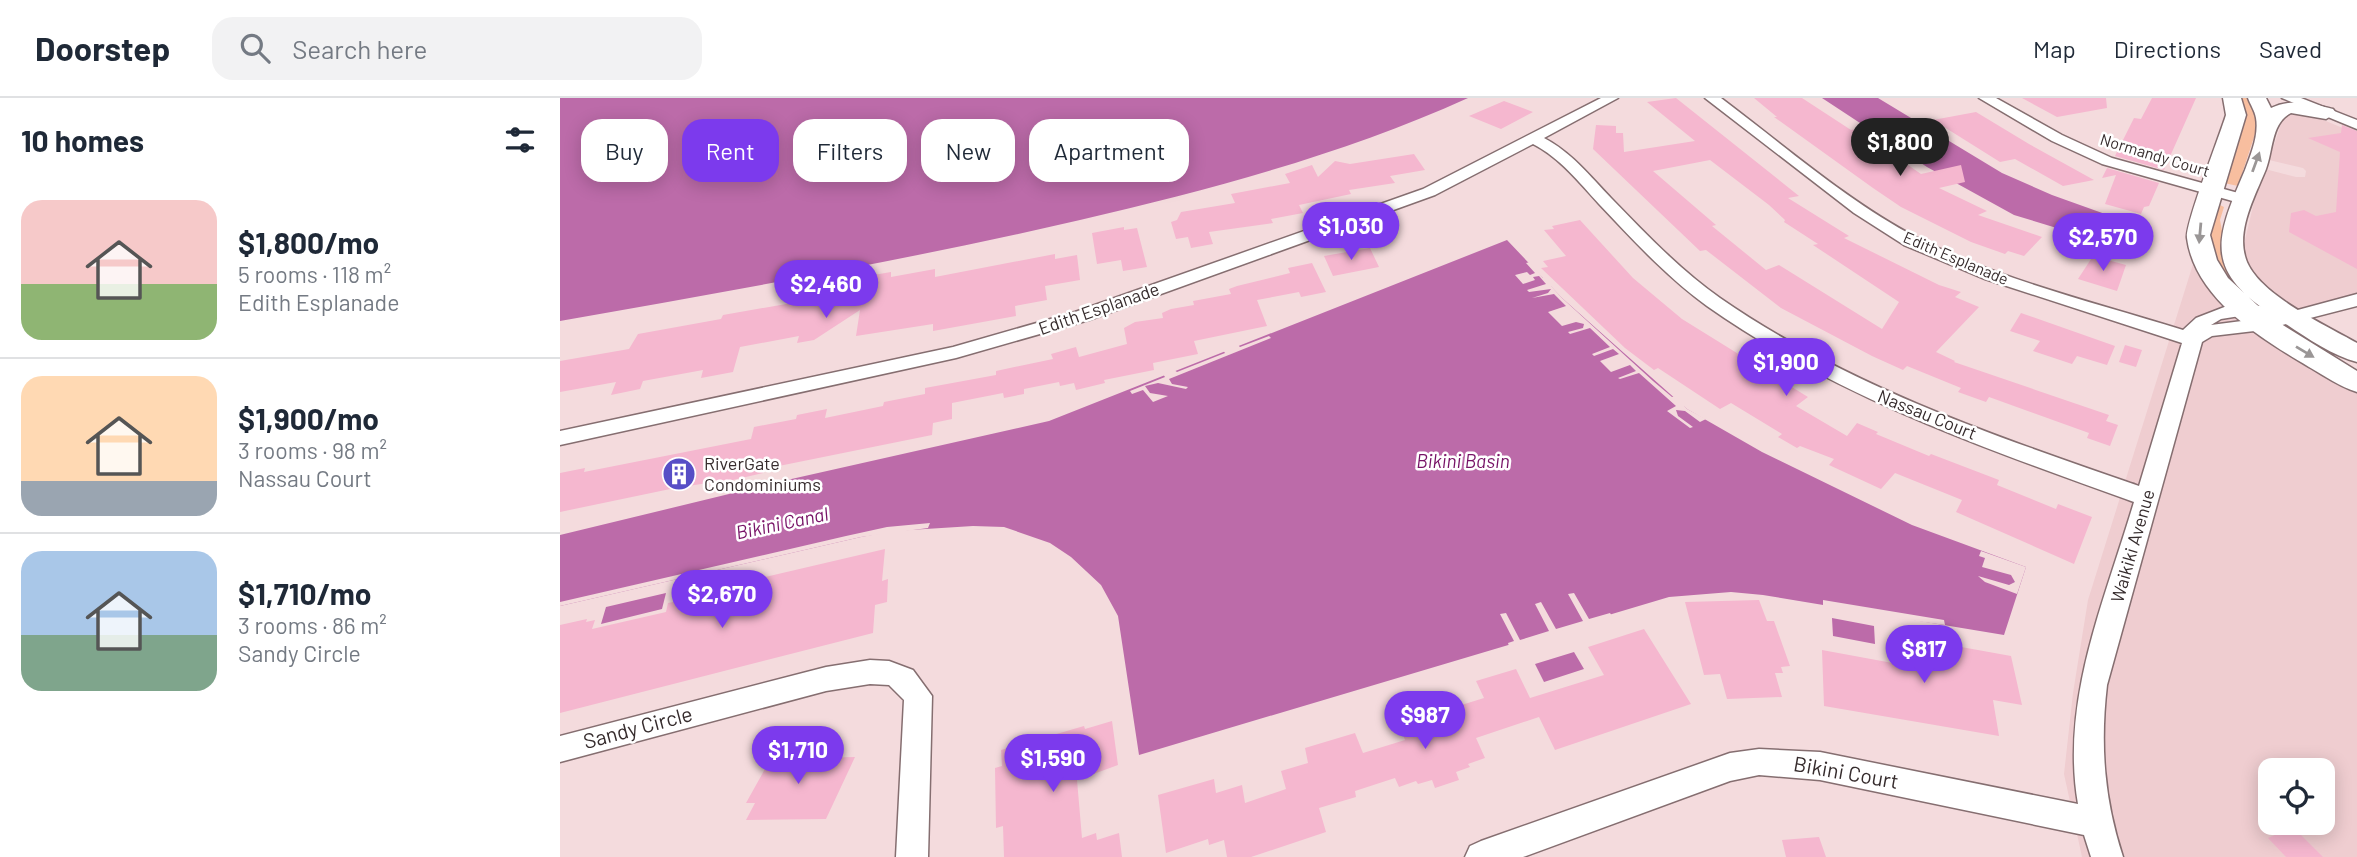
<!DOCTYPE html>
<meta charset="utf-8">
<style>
:root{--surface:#fff;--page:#f2f2f3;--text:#1f2937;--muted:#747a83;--line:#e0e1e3;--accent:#7c3aed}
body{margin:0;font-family:Barlow,sans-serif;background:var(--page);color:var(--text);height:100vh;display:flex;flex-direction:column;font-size:26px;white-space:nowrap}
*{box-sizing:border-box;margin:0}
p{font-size:23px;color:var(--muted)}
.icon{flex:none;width:38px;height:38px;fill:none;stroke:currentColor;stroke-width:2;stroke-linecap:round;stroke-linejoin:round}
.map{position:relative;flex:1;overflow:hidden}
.details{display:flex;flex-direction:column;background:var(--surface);width:560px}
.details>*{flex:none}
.hud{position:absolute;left:21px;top:21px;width:665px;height:63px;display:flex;gap:14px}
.tools{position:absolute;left:1698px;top:660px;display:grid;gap:14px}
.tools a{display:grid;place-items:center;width:77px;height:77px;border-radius:14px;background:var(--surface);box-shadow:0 4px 18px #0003;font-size:35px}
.price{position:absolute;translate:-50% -60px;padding:0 16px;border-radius:24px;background:var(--accent);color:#fff;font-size:23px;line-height:46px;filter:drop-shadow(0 2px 4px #0008)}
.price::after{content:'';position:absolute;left:50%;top:42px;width:21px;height:16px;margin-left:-10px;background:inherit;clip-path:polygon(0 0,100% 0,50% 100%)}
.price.current{background:#222;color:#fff}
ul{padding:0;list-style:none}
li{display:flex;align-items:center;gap:21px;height:175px;padding:0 21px}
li+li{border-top:2px solid var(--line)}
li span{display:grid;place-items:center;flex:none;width:196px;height:140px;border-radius:21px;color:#555}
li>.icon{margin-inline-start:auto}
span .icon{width:84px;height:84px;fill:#fffc;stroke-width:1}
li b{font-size:30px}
h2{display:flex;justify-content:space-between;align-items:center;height:84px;padding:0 21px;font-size:30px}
.chip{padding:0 24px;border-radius:21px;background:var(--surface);box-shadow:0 4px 18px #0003;font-size:24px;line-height:63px}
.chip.current{background:var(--accent);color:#fff}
header{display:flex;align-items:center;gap:42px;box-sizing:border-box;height:98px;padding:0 35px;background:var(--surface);border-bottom:2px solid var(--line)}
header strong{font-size:33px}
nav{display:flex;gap:38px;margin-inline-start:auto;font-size:24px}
.search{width:490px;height:63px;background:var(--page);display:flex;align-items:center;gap:18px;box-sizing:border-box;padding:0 24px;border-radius:21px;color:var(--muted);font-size:26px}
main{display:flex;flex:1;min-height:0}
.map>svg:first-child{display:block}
.built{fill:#efcdd0;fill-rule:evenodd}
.green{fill:#f8be9f}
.water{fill:#bc6ba9}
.pier{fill:#f4dbdd}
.building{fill:#f5b7cf;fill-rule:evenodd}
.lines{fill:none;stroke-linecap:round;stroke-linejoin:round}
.street-casing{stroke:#856e70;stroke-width:3}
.secondary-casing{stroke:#856e70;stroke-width:3}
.street{fill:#fff;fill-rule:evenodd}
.secondary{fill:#fff;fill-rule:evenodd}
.oneway{fill:#9a9696}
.labels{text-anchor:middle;stroke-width:5;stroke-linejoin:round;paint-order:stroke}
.far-street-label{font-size:16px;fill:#362c2d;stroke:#fff}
.street-label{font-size:18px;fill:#362c2d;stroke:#fff}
.poi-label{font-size:18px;fill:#362c2d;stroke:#fff;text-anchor:start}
.water-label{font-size:19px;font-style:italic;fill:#771266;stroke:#fff}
.near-street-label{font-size:21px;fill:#362c2d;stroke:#fff}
</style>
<header>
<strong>Doorstep</strong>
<div class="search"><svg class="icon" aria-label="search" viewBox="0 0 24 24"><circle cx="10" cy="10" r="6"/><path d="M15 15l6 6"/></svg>Search here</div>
<nav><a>Map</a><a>Directions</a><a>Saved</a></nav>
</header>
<main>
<section class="details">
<h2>10 homes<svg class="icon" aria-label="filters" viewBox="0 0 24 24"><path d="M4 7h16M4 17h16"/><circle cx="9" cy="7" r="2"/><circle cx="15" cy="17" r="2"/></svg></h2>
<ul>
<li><span style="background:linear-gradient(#f6c9c9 60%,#8fb573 0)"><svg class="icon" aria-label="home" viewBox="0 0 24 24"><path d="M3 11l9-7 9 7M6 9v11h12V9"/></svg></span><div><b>$1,800/mo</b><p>5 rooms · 118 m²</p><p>Edith Esplanade</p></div></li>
<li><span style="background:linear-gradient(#ffd9b3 75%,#9aa5b1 0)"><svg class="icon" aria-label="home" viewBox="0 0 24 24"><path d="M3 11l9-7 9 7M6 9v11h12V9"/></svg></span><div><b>$1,900/mo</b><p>3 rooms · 98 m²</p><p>Nassau Court</p></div></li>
<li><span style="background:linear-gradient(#a9c7e8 60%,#7fa58c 0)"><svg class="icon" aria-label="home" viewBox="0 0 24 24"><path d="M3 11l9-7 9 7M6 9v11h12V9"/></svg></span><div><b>$1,710/mo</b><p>3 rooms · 86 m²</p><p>Sandy Circle</p></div></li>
</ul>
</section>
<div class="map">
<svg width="1797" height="759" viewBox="0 0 1797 759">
<rect width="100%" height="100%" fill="#f4dbdd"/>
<path class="built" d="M 1742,13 L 1797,36 L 1797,199 L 1740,215 L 1692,178 L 1682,155 L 1694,104 L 1705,71 L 1736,79 L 1745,79 L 1746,73 L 1743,70 L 1709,62 L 1723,20 L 1728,14 Z
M 1634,163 L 1797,293 L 1797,759 L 1522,759 L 1504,676 L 1513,595 L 1528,502 ZM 1710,672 L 1762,672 L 1762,724 L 1710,724 Z"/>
<path class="green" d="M 1677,0 L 1692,0 L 1699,24 L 1678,88 L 1664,85 Z
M 1658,106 L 1664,109 L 1660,122 L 1663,138 L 1662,157 L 1681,188 C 1667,186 1645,151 1645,136 C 1645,127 1654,115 1658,106 Z"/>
<path class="water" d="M 0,0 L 908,0 C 784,56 653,91 520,122 C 348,162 174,192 0,223 Z
M 1262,0 L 1318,0 L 1442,75 L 1492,97 L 1559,121 L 1559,149 L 1454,117 L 1367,69 Z
M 947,142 L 1002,200 L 1127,311 L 1202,354 L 1352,427 L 1466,469 L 1444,537 L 1203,497 L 1171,494 L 1109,499 L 579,657 L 558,518 L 541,487 L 511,459 L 490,445 L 444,429 L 413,428 L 334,433 L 301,439 L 0,508 L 0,437 L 227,382 L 489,323 Z
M 106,495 L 102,511 L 41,526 L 46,509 Z
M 1272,520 L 1314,528 L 1315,546 L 1273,538 Z
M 1014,554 L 1024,571 L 984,584 L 975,566 Z"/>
<path class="pier" d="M 970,164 L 983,180 L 987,179 L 995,186 L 991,188 L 1002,200 L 1093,283 L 1112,299 L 1116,298 L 1127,307 L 1124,308 L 1127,311 L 1146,321 L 1140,324 L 1125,313 L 1116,312 L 1118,318 L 1133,329 L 1130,330 L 1107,313 L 1116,308 L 1079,275 L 1060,281 L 1058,280 L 1076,273 L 1070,267 L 1051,274 L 1040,263 L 1059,256 L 1053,251 L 1034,258 L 1032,256 L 1050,249 L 1030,230 L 1010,236 L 1008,234 L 1023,230 L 1024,226 L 1016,224 L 1002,228 L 988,214 L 1006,208 L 994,196 L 972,200 L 988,195 L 991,191 L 969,194 L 967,192 L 986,186 L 979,178 L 973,179 L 975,182 L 963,186 L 955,177 L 967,174 L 970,177 L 975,175 L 966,165 Z
M 709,238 L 711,240 L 609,281 L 612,286 L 628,289 L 626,291 L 598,285 L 585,288 L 590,295 L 608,298 L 593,304 L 583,292 L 572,296 L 570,293 L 605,279 L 603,276 L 614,272 L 617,274 L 665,255 L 663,252 L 677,246 L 680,249 Z
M 370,425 L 368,430 L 301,439 L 0,508 L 0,504 L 286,438 L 327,429 Z
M 1421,453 L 1466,469 L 1457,496 L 1425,484 L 1418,478 L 1449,487 L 1455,484 L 1451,477 L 1422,469 L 1425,460 L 1419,458 Z
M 1014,495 L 1029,521 L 1050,515 L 1052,518 L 949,548 L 948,545 L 954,543 L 940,516 L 946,515 L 960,542 L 989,533 L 975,506 L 981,504 L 996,531 L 1023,523 L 1008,496 Z
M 1263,502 L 1384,522 L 1385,527 L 1263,510 Z"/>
<path class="building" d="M 1116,0 L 1239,98 L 1228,100 L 1289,138 L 1284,140 L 1379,187 L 1401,194 L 1395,199 L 1419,209 L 1376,254 L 1395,263 L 1394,264 L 1549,317 L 1546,323 L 1558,327 L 1550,348 L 1527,340 L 1529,335 L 1429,299 L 1426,304 L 1398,294 L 1401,290 L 1347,268 L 1343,272 L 1312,258 L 1221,210 L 1146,152 L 1140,153 L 1033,51 L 1036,27 L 1056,28 L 1056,35 L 1063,35 L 1064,54 L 1135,43 L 1087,4 ZM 1150,62 L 1209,107 L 1225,122 L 1224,124 L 1258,146 L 1253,147 L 1339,204 L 1322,231 L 1219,167 L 1206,172 L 1152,128 L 1156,127 L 1093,73 Z
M 1194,0 L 1242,0 L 1291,32 L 1296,31 L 1361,76 L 1401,67 L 1405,84 L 1379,90 L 1427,113 L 1418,117 L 1482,139 L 1464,158 L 1448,153 L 1445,156 L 1411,144 L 1341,109 L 1313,90 L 1214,19 L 1217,19 Z
M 1462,0 L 1546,0 L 1547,10 L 1497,19 Z
M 1592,0 L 1636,0 L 1604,72 L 1555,58 L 1574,20 L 1581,21 Z
M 944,3 L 973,14 L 941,31 L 909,18 Z
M 1416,14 L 1469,46 L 1534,82 L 1503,88 L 1455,61 L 1440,64 L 1373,22 Z
M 1782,27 L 1797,33 L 1797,171 L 1729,134 L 1731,115 L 1744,112 L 1756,118 L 1776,114 L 1780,54 L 1748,40 L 1781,35 Z
M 854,56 L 865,72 L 830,78 L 835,85 L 789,92 L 791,96 L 739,107 L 743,115 L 711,121 L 713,125 L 649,134 L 653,146 L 631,150 L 628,139 L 616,141 L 611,124 L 617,122 L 621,114 L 675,105 L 671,96 L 730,85 L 725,76 L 752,67 L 758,79 L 775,63 L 790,66 Z
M 1547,70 L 1599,85 L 1589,108 L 1584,109 L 1581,116 L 1545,106 L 1556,77 L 1542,80 Z
M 1020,122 L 1073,180 L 1122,221 L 1248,299 L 1236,308 L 1287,338 L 1297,325 L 1318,334 L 1316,336 L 1369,358 L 1371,356 L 1439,382 L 1437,387 L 1496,411 L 1498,406 L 1532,419 L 1514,466 L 1396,414 L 1402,402 L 1335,375 L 1321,391 L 1269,367 L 1274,361 L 1240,348 L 1237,350 L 1218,339 L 1222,336 L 1171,305 L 1160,311 L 1098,270 L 1094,272 L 1065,250 L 981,170 L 988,169 L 983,163 L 1006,158 L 984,132 L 994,131 L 992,128 Z
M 564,129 L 564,132 L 577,130 L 587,169 L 563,173 L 561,162 L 537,166 L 532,135 Z
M 810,150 L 819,169 L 773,178 L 764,158 Z
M 495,156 L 495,161 L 517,157 L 520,182 L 485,188 L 487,202 L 455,208 L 456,218 L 373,233 L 373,226 L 296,238 L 300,212 L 254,242 L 237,245 L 239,238 L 180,249 L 173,274 L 141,280 L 143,272 L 83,283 L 80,291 L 51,297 L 56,284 L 0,294 L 0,263 L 69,251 L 78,236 L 161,221 L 163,217 L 249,202 L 260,197 L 294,193 L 296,180 L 331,174 L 331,179 L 375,171 L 375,179 Z
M 1533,158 L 1566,167 L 1557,193 L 1518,181 Z
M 752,165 L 766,194 L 741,199 L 739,194 L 697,202 L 707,228 L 634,243 L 638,256 L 593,265 L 594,272 L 544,282 L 545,285 L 516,292 L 514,285 L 500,288 L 499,284 L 464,291 L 464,296 L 444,300 L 443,295 L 392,305 L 392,321 L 373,325 L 372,337 L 204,371 L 203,375 L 160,385 L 161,383 L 115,390 L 0,414 L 0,375 L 25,370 L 24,374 L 191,341 L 194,329 L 236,321 L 237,317 L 267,311 L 265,320 L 323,308 L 324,304 L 365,296 L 365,290 L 436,277 L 436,273 L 493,261 L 491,256 L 516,249 L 519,259 L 567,246 L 564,230 L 575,224 L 603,220 L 602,215 L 611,211 L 634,207 L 633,203 L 671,196 L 669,191 L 677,188 L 730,175 L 728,170 Z
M 1461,215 L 1555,248 L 1547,267 L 1517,258 L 1512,266 L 1473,253 L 1480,243 L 1450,233 Z
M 1565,247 L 1582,252 L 1576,269 L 1559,264 Z
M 325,451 L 322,483 L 328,481 L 327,504 L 315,507 L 313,535 L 0,615 L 0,527 L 27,521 L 26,524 L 35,522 L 32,531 L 106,514 L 108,505 L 118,503 L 119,499 Z
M 1199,502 L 1207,523 L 1214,523 L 1230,568 L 1221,569 L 1223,575 L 1215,575 L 1222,599 L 1167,601 L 1160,576 L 1144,577 L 1125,504 Z
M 1084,531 L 1131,606 L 995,652 L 979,619 L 916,640 L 925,660 L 908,666 L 910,669 L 896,674 L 899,682 L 875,690 L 872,682 L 858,686 L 856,683 L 839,689 L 835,680 L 795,693 L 796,699 L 759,710 L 766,734 L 691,759 L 667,759 L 664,742 L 649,747 L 648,741 L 606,755 L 598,697 L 654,681 L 656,695 L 682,687 L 685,705 L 726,691 L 721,673 L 748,665 L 745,650 L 795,635 L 803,655 L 845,642 L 841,631 L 881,619 L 879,614 L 924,600 L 916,583 L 956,571 L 970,600 L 1044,577 L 1028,549 Z
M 1335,537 L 1451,558 L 1462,607 L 1433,602 L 1439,638 L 1264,608 L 1262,552 L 1338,566 Z
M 552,623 L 558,667 L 517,682 L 522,740 L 536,735 L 537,742 L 559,735 L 562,759 L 444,759 L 443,728 L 436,730 L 435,670 L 442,668 L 441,652 L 524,628 L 525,631 Z
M 260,652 L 256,660 L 295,659 L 266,721 L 186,722 L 195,705 L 186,705 L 215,653 Z
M 1733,729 L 1763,759 L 1726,759 L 1708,740 Z
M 1259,739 L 1266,759 L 1226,759 L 1222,742 Z"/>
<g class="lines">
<defs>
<path id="street" d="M 1041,0 L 1058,0 L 984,40 C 1011,54 1030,78 1051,100 C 1085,135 1120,172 1160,200 C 1287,288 1435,338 1579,388 L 1622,245 L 1425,181 L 1344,147 L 1294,115 L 1145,0 L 1161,0 C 1221,45 1290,105 1356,139 C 1439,182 1534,204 1623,232 L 1636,220 L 1667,208 L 1693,207 L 1734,213 L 1797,196 L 1797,208 L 1703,232 L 1652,238 L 1642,244 L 1547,587 C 1540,647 1544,701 1563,759 L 1531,759 L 1524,737 L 1260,682 L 1199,677 L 1170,683 L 963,759 L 905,759 L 910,748 L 921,743 L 1170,655 L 1199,651 L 1260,654 L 1518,706 C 1500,602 1545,502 1574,404 C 1427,351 1276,299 1147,208 C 1107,179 1073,142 1039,106 C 1019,84 1000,60 973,46 L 875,97 L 529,222 L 396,260 L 0,347 L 0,333 L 393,249 L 515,214 L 863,91 ZM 1680,218 L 1705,220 L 1651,227 L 1661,221 Z
M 1419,0 L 1436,0 L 1502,37 L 1552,60 L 1689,98 L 1691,101 L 1683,106 L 1542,66 L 1492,43 Z
M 1722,0 L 1741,0 L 1797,22 L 1797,31 Z
M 310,562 L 329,563 L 353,572 L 372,598 L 368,759 L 336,759 L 344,602 L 329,587 L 310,586 L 266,593 L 0,664 L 0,638 L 266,569 Z"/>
<path id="secondary" d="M 1663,0 L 1681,0 L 1686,17 L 1650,137 L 1657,162 L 1668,180 L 1710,219 L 1797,273 L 1797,294 C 1780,289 1765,278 1749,269 C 1702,241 1635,201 1627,140 C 1625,126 1660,37 1666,17 Z
M 1688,0 L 1706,0 L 1711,10 C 1732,0 1752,6 1773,11 L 1776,15 L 1766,21 L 1731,15 C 1711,25 1713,53 1706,71 C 1696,96 1677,130 1685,158 C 1694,195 1766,227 1797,245 L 1797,264 C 1770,257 1741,236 1717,220 C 1644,173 1654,144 1685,72 C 1691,56 1699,37 1696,20 C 1695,13 1690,6 1688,0 Z"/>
</defs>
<use href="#street" class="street-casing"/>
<use href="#secondary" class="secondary-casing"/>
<use href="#street" class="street"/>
<use href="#secondary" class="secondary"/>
</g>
<defs><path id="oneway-solid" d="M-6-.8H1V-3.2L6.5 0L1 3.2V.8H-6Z" transform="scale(1.75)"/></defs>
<g class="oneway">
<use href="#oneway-solid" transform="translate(1696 64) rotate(-70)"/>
<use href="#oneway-solid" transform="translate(1640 135) rotate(95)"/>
<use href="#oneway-solid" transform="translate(1745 254) rotate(31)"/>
</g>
<defs>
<symbol id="building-disc" viewBox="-11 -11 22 22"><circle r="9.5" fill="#574ec6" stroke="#fff"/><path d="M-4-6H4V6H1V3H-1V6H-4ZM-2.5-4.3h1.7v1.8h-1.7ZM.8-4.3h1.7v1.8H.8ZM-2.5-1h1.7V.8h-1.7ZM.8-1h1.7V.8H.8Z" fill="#fff"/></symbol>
</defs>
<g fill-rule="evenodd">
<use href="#building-disc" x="100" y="357" width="38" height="38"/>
</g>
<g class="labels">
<g class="far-street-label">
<text transform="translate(1595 57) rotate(17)" y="6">Normandy Court</text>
<text transform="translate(1396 160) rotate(23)" y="6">Edith Esplanade</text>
</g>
<g class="street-label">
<text transform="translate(539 211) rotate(-19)" y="6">Edith Esplanade</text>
<text transform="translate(1367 317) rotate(22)" y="6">Nassau Court</text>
<text transform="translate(1573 448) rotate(-74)" y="6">Waikiki Avenue</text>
</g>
<g class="poi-label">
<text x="144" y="372">RiverGate<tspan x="144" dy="21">Condominiums</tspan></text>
</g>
<g class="water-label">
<text x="903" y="370">Bikini Basin</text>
<text transform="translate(222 425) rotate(-12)" y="7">Bikini Canal</text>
</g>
<g class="near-street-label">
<text transform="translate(78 630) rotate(-15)" y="7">Sandy Circle</text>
<text transform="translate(1286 675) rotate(10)" y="7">Bikini Court</text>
</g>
</g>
</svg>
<div class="tools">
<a><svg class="icon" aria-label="locate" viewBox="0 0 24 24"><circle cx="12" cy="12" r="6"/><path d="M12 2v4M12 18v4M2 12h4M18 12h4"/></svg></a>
</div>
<b class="price current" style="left:1340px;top:80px">$1,800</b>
<b class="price" style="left:791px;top:164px">$1,030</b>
<b class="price" style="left:1543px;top:175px">$2,570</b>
<b class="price" style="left:266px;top:222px">$2,460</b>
<b class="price" style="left:1226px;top:300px">$1,900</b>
<b class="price" style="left:162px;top:532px">$2,670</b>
<b class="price" style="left:1364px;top:587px">$817</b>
<b class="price" style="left:865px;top:653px">$987</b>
<b class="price" style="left:238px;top:688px">$1,710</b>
<b class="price" style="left:493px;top:696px">$1,590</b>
<div class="hud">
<a class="chip">Buy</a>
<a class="chip current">Rent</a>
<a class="chip">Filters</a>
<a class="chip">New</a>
<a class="chip">Apartment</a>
</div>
</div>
</main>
